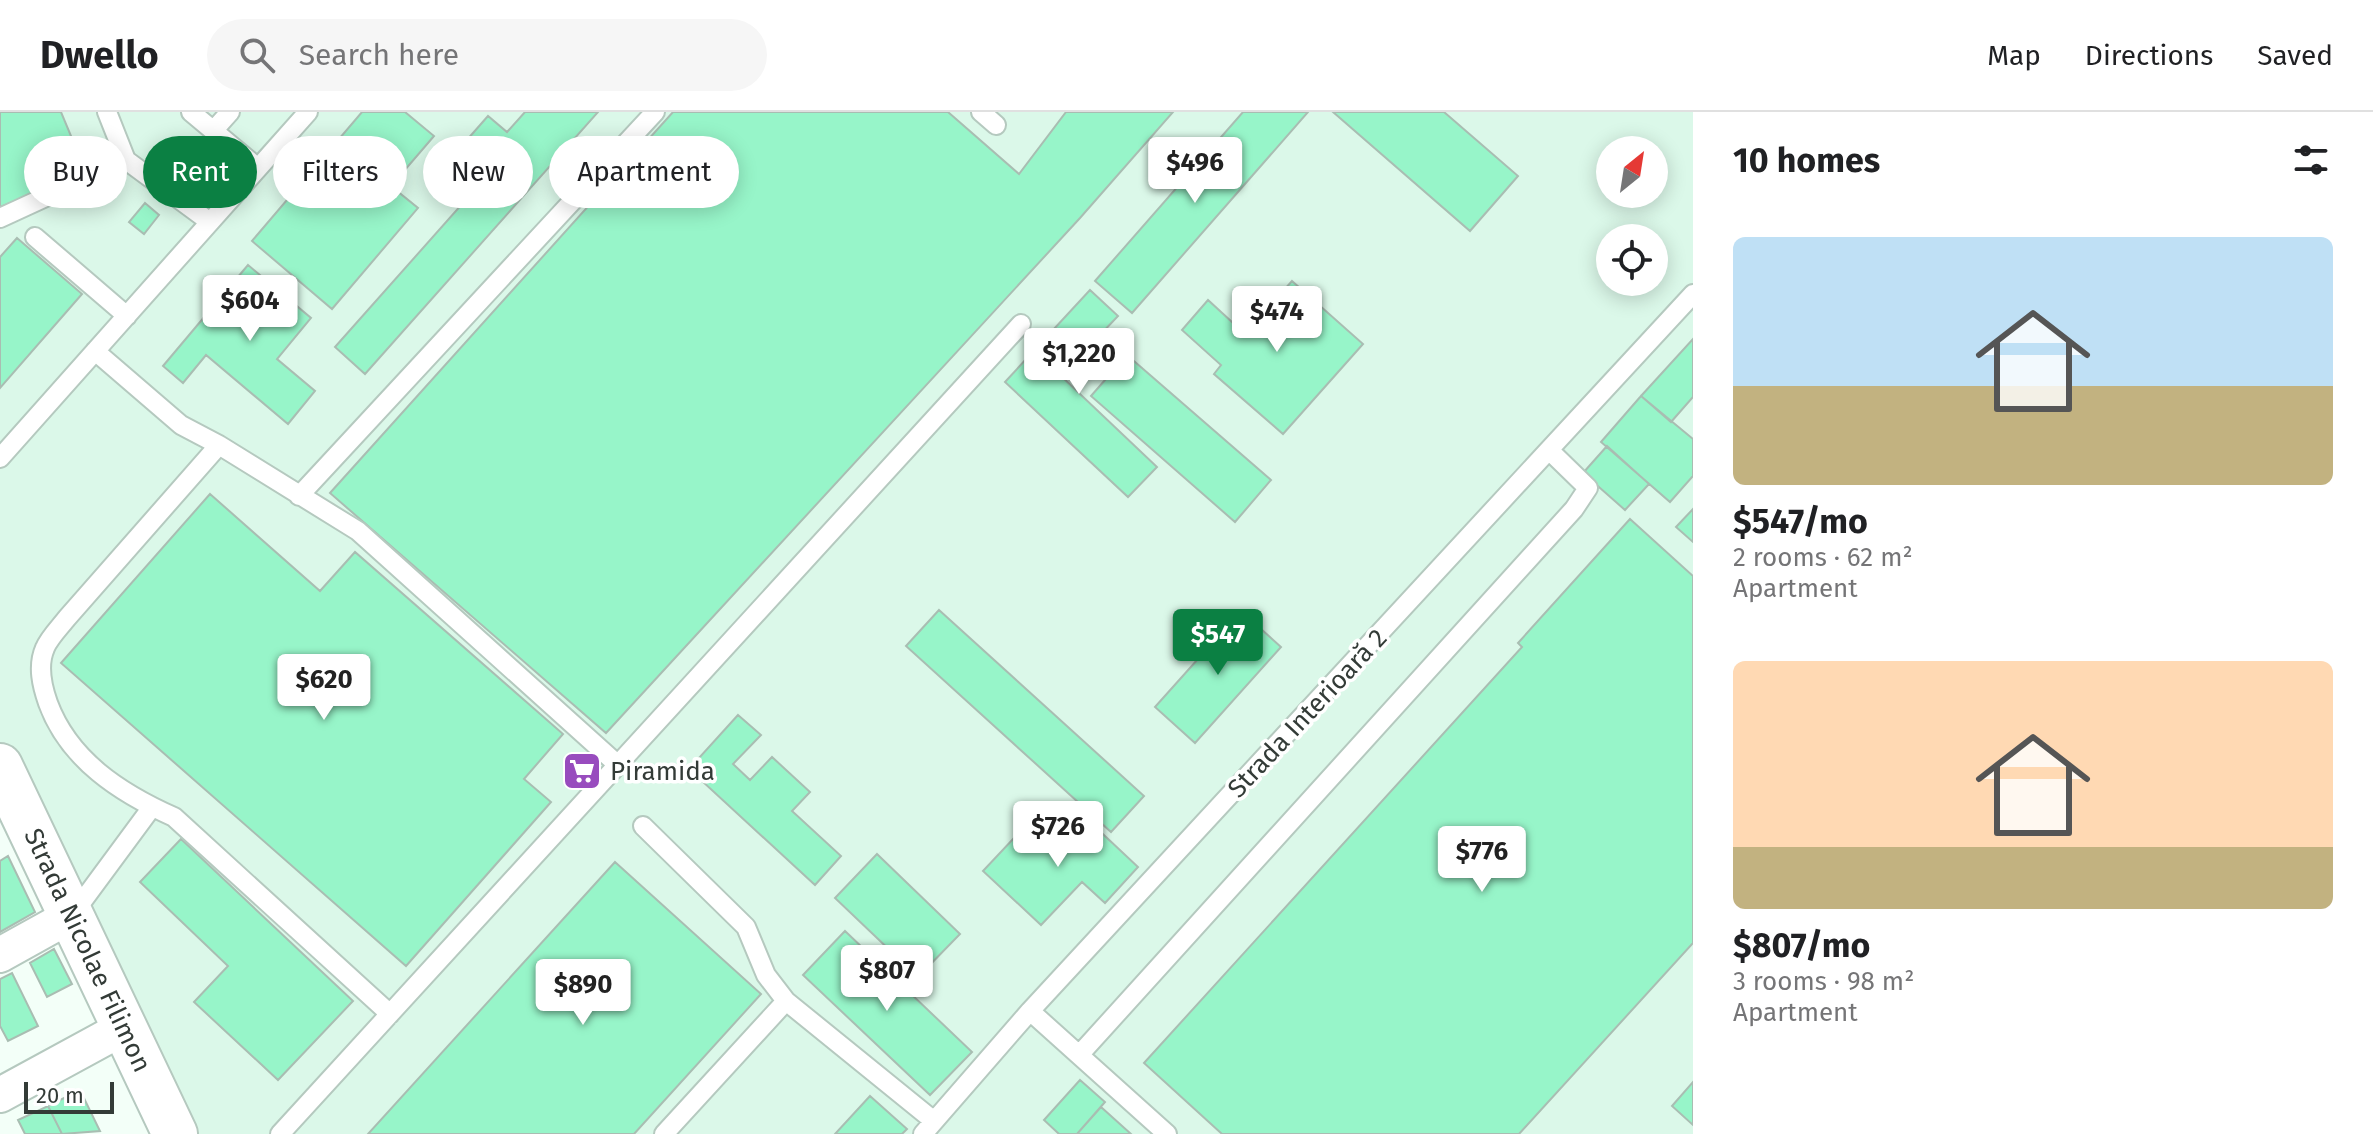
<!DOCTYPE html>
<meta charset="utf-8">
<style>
:root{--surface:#fff;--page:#f6f6f6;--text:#202124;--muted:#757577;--line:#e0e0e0;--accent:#0b8043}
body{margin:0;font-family:"Fira Sans",sans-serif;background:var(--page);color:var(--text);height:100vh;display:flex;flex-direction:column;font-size:30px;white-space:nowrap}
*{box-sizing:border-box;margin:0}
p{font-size:26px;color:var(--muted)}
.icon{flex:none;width:44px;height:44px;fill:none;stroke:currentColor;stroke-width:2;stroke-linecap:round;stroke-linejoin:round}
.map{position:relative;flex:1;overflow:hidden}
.drawer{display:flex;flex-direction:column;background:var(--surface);width:680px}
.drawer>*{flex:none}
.top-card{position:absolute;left:24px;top:24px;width:760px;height:72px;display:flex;gap:16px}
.needle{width:52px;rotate:30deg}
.fabs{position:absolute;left:1596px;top:24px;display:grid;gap:16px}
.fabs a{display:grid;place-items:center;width:72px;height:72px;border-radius:50%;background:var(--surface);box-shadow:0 4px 20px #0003;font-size:40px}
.scale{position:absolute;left:24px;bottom:20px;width:90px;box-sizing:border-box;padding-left:8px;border:4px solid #333b37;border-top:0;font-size:22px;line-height:28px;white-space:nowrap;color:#333b37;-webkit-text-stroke:6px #fff;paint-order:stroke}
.price{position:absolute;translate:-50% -68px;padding:0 18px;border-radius:8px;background:#fff;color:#222;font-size:26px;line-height:52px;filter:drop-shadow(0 2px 4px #0008)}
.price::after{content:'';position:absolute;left:50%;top:48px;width:24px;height:18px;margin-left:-12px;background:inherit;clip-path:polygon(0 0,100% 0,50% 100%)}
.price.active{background:var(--accent);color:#fff}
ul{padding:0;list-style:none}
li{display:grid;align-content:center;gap:16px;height:424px;padding:0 40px}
li span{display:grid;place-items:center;height:248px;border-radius:12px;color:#555}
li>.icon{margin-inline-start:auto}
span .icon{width:144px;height:144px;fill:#fffc;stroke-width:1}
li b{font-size:34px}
h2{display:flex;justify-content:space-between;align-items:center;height:96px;padding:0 40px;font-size:34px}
.chip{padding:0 28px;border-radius:36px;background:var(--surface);box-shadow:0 4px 20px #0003;font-size:28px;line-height:72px}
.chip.active{background:var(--accent);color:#fff}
header{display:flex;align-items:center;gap:48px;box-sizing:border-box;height:112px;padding:0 40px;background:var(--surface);border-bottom:2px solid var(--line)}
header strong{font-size:38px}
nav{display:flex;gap:44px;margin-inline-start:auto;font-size:28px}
.search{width:560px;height:72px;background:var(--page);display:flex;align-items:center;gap:20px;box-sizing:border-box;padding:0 28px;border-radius:44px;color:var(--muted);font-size:30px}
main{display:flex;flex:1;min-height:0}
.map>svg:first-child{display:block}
.built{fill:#dbf8e9;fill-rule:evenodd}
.building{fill:#97f5c9;stroke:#a9bdb2;stroke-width:2}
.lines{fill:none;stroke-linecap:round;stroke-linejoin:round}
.service-casing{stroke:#b5c9bf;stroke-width:22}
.minor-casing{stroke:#b5c9bf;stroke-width:38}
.tertiary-casing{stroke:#b5c9bf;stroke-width:48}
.service{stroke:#fff;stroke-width:18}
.minor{stroke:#fff;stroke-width:34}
.tertiary{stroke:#fff;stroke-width:44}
.labels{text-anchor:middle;stroke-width:7;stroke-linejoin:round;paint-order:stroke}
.street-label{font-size:26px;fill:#333b37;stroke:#fff}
.poi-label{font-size:26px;fill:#333b37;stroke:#fff;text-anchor:start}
</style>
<header>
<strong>Dwello</strong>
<div class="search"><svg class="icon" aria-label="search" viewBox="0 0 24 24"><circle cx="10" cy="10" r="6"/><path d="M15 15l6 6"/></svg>Search here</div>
<nav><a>Map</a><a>Directions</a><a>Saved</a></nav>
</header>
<main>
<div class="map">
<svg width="1693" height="1022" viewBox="0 0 1693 1022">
<rect width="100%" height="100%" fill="#f3fff8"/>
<path class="built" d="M 0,0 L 1693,0 L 1693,1022 L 151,1022 L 0,703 ZM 1610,38 L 1654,38 L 1654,82 L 1610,82 ZM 1610,126 L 1654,126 L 1654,170 L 1610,170 Z"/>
<path class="building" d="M 0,0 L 61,0 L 86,60 L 0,95 Z
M 362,0 L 405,0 L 434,24 L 391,74 L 418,96 L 332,197 L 252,129 Z
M 525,0 L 598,0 L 365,262 L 335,235 L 495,55 L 466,29 L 488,4 L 507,20 Z
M 673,0 L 948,0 L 1019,62 L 1066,0 L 1173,0 L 1080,106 L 606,621 L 330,381 Z
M 1243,0 L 1308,0 L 1132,201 L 1095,169 Z
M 1333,0 L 1444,0 L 1518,64 L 1470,119 Z
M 145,91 L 159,103 L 144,122 L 129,110 Z
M 17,126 L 82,182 L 0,276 L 0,145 Z
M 248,153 L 311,206 L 277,247 L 315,279 L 288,312 L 206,243 L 183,271 L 163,254 Z
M 1292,169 L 1363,232 L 1283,322 L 1214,262 L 1221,253 L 1182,218 L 1208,188 L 1245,222 Z
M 1090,178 L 1118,204 L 1061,264 L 1157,355 L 1128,385 L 1005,270 Z
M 1693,227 L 1693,285 L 1671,310 L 1641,284 Z
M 1127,243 L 1271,368 L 1235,410 L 1091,284 Z
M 1641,284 L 1693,327 L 1693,364 L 1670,390 L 1601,330 Z
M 1607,334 L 1649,372 L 1625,398 L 1583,361 Z
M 210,382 L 320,479 L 355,440 L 563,622 L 524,667 L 551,690 L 406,854 L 61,551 Z
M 1693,397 L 1693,430 L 1676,415 Z
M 1630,407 L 1693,464 L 1693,831 L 1519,1022 L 1222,1022 L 1144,951 L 1522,535 L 1518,531 Z
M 939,498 L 1144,684 L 1111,720 L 906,534 Z
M 1241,499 L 1281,535 L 1195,631 L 1155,595 Z
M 738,603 L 761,623 L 733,652 L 750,668 L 772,645 L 810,680 L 792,699 L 841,744 L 815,773 L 689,657 Z
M 1030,709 L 1062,740 L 1090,710 L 1138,755 L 1105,791 L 1082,770 L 1041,813 L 983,759 Z
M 181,727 L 353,889 L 278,968 L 194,890 L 228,854 L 140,770 Z
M 877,742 L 960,822 L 918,865 L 835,786 Z
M 8,744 L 35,800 L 0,820 L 0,749 Z
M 615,750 L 761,882 L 634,1022 L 368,1022 Z
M 845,819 L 972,940 L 930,983 L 803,863 Z
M 54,837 L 72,872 L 47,885 L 30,851 Z
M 12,861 L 38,914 L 8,929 L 0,914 L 0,867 Z
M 1080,968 L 1105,990 L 1077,1022 L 1059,1022 L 1044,1008 Z
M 1693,970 L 1693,1013 L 1672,994 Z
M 80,978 L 100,1019 L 62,1022 L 48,994 Z
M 870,984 L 907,1017 L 902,1022 L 835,1022 Z
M 48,994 L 62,1022 L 25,1022 L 18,1008 Z
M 1101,995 L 1131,1022 L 1077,1022 Z"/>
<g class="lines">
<defs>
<path id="service" d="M 107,0 L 126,48
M 191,0 L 258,56
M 981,0 L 996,13
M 213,19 L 230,0
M 0,106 L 126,48 L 210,110
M 35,125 L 127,204
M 95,239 L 181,313 L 219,333 L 358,419 L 618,653
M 219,333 L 67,506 C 60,515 49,526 45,536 C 37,554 42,574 48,591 C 69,648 120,681 174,705 L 390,902
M 0,346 L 308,0
M 299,384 L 655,0
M 643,714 L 746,815 L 766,863 L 786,889 L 934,1009
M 73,802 L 152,695
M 1030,899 L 1167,1022
M 1080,942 L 1574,397 L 1588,376 L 1551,340
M 280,1022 L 1021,212
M 664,1022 L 786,889
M 923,1022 L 1030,899 L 1693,182"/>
<path id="minor" d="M 0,843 L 72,803
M 0,983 L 125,915"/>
<path id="tertiary" d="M 0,654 L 175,1022"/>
</defs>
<use href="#service" class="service-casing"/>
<use href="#minor" class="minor-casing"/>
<use href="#tertiary" class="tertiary-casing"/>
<use href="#service" class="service"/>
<use href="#minor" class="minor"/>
<use href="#tertiary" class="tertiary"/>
</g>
<defs>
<symbol id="supermarket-square" viewBox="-11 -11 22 22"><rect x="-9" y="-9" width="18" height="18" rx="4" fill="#984cbe" stroke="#fff"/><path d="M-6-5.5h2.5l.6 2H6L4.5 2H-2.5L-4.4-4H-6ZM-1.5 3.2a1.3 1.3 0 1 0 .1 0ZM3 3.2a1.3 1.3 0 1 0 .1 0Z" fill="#fff"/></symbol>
</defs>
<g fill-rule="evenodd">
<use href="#supermarket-square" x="560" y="637" width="44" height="44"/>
</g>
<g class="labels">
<g class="street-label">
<text transform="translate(1307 601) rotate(-47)" y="9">Strada Interioară 2</text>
<text transform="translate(88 838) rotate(65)" y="9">Strada Nicolae Filimon</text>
</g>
<g class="poi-label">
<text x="610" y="668">Piramida</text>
</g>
</g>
</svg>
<div class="fabs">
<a><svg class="needle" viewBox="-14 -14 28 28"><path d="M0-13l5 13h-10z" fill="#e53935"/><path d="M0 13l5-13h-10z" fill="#757577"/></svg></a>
<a><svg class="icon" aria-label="locate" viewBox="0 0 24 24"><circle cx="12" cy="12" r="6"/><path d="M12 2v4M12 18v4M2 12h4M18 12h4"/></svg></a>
</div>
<div class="scale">20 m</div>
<b class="price" style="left:1195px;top:93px">$496</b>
<b class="price" style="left:250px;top:231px">$604</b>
<b class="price" style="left:1277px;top:242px">$474</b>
<b class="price" style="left:1079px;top:284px">$1,220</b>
<b class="price active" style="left:1218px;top:565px">$547</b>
<b class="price" style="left:324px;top:610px">$620</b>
<b class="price" style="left:1058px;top:757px">$726</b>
<b class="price" style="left:1482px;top:782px">$776</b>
<b class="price" style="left:887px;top:901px">$807</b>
<b class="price" style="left:583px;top:915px">$890</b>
<div class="top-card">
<a class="chip">Buy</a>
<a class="chip active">Rent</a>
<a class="chip">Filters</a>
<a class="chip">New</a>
<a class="chip">Apartment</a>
</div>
</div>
<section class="drawer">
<h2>10 homes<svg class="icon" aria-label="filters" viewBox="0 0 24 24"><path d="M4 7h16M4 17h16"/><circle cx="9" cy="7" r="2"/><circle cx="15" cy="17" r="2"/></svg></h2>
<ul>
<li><span style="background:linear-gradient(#bfe0f5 60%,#c2b280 0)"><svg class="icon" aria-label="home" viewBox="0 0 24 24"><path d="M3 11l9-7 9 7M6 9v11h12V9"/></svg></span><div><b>$547/mo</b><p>2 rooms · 62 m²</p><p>Apartment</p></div></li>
<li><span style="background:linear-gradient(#ffd9b3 75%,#c2b280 0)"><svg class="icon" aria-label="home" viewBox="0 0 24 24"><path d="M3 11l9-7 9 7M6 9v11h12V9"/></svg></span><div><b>$807/mo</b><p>3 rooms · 98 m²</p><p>Apartment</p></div></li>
</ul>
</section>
</main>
